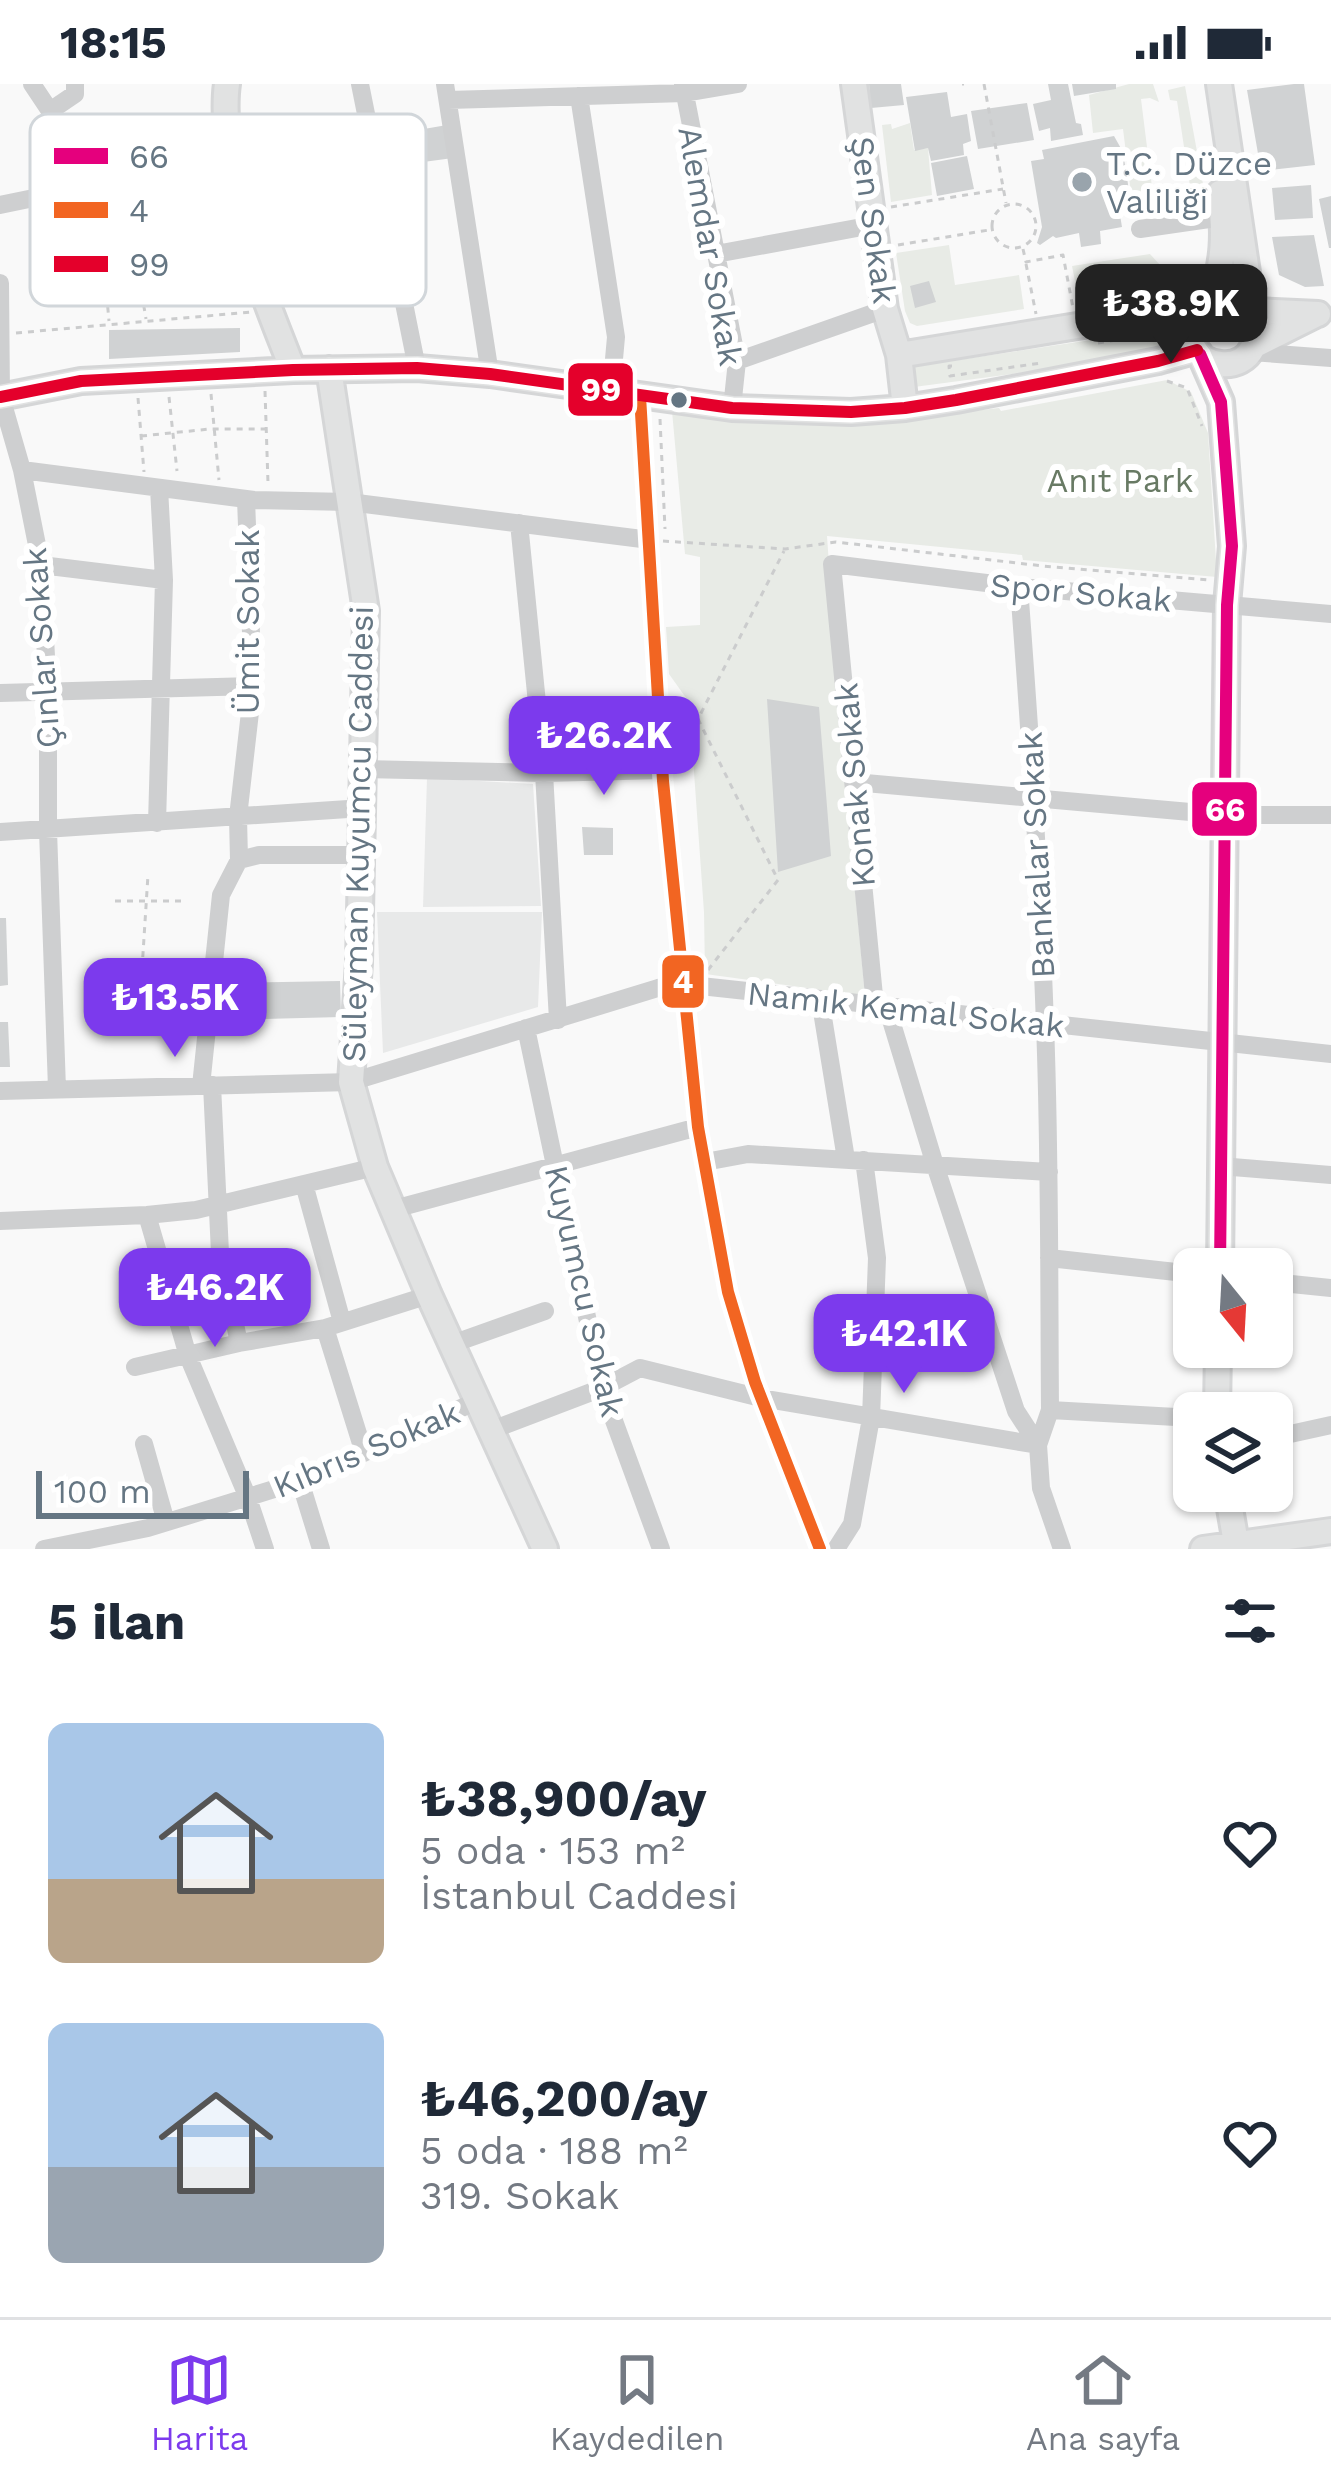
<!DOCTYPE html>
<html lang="tr">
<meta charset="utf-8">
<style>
:root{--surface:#fff;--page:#f6f6f7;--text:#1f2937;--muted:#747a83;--line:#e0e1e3;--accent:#7c3aed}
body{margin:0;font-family:"Work Sans",sans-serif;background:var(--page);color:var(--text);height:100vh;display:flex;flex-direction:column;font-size:45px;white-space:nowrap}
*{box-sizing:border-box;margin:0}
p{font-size:39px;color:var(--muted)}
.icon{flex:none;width:66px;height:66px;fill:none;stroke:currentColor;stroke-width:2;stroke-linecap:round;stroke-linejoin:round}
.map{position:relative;height:1465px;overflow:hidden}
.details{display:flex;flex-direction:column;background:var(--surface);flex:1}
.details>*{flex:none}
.needle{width:78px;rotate:162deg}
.buttons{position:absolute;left:1173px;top:1164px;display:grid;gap:24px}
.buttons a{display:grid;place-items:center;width:120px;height:120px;border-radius:18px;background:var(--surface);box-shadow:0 3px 9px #0004;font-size:60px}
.scale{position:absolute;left:36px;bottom:30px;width:213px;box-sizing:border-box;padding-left:12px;border:6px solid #657683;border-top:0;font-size:33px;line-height:42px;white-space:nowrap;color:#657683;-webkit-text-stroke:9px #fff;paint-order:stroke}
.price{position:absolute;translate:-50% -102px;padding:0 27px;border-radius:24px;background:var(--accent);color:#fff;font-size:39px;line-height:78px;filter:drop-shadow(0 3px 6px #0008)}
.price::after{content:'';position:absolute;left:50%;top:72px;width:36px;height:27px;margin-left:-18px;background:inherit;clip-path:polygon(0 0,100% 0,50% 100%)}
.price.current{background:#222;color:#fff}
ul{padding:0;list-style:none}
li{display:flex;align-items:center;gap:36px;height:300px;padding:0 48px}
li span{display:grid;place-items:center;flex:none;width:336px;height:240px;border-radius:18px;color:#555}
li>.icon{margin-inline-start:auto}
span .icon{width:144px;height:144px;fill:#fffc;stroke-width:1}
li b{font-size:51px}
h2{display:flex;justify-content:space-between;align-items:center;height:144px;padding:0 48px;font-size:51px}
.status{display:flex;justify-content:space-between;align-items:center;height:84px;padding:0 60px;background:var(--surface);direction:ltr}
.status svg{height:33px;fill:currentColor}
.tabs{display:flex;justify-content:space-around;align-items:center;height:168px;border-top:3px solid var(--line);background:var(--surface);font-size:33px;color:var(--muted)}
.tabs a{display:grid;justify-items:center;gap:6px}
.tabs .current{color:var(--accent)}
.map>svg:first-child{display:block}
.built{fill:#e8e9e9}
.green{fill:#e8ebe6}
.building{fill:#d0d2d3}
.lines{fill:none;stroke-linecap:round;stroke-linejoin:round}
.minor-tunnel{stroke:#d4d8dc;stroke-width:18;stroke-dasharray:18 9;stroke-linecap:butt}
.major-casing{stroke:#d5d6d7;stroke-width:30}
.path{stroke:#cbcccd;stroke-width:3;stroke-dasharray:6 6;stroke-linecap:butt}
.minor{stroke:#cecfd0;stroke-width:18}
.major{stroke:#e1e2e2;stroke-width:24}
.bus-1-casing{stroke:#fff;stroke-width:21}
.bus-2-casing{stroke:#fff;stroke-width:21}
.bus-3-casing{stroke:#fff;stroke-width:21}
.bus-1{stroke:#e5007d;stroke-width:12}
.bus-2{stroke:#f26522;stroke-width:12}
.bus-3{stroke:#e4002b;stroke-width:12}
.poi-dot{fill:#99a4ac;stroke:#fff;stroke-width:4.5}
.bus-dot{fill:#657683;stroke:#fff;stroke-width:4.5}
.labels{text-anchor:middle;stroke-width:12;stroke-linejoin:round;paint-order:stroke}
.poi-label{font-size:33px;fill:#657683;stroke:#fff;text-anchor:start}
.street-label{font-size:33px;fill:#657683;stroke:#fff}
.park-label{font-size:33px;fill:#687a64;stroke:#fff}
.key{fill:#fff;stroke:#d1d6da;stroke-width:3}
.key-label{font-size:33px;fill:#657683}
.line-badge{stroke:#fff;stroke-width:4.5}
.badge-label{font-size:33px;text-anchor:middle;font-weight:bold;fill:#fff}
</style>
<div class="status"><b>18:15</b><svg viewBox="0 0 49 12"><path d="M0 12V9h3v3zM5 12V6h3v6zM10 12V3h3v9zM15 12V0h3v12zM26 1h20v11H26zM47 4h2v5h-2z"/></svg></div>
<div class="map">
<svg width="1331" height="1465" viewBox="0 0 1331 1465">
<rect width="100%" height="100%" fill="#f9f9f9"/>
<path class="built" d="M 427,694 L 533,700 L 541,822 L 423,823 Z
M 377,828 L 542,828 L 538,923 L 383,969 Z"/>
<path class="green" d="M 1129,0 L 1153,0 L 1159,18 L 1150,14 L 1141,15 L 1153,111 L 1165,110 L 1168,129 L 1134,133 L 1123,45 L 1093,49 L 1089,11 Z
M 1185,2 L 1207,122 L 1187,125 L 1185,105 L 1190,102 L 1177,17 L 1170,16 L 1168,6 Z
M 910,39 L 914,66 L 928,64 L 932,111 L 891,118 L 882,41 L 891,40 L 892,45 Z
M 949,161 L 955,201 L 1019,191 L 1024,225 L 917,242 L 910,239 L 905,227 L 896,169 Z
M 1150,170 L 1181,204 L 1079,217 L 1072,182 Z
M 1177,243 L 1179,265 L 1139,273 L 914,303 L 911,283 Z
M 1167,296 L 1191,308 L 1208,349 L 1217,493 L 1023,476 L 1022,471 L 827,452 L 842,666 L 865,912 L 705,890 L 704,828 L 689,618 L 669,590 L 666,543 L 700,541 L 700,473 L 685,470 L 672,327 L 850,341 L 999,324 L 1001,327 Z"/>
<path class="building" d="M 869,0 L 901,0 L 904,21 L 871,24 Z
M 1048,0 L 1068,0 L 1076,39 L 1081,40 L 1083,51 L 1051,57 L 1050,44 L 1039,47 L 1033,20 L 1051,16 Z
M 1072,0 L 1116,0 L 1116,5 L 1074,12 Z
M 1294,0 L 1304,0 L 1315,81 L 1261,87 L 1247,6 Z
M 947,8 L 951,33 L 967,30 L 971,57 L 963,60 L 964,71 L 931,77 L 928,64 L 915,67 L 906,13 Z
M 1027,19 L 1034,56 L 978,65 L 971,27 Z
M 447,41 L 453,74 L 401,81 L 395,50 Z
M 1114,52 L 1123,68 L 1132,126 L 1120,131 L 1122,143 L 1100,147 L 1101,160 L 1081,163 L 1079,149 L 1056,154 L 1053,152 L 1040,161 L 1037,159 L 1042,143 L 1031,77 L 1044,75 L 1042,66 Z
M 967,72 L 974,105 L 937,112 L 931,79 Z
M 1311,101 L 1313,134 L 1275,136 L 1272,104 Z
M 1331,112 L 1331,164 L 1329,164 L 1319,115 Z
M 1314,151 L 1324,202 L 1305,203 L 1279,191 L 1272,153 Z
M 929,197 L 936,218 L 915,224 L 910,202 Z
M 240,244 L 240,268 L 109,275 L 109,246 Z
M 767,615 L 819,623 L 831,772 L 778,788 Z
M 582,743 L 613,744 L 613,771 L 584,771 Z
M 0,834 L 6,834 L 8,901 L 0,902 Z
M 340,897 L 341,933 L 225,936 L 224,899 Z
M 0,938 L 8,938 L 10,983 L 0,983 Z"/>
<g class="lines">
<path class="minor-tunnel" d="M 229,86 L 370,51"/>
<defs>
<path id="major" d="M 227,0 C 224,19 226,38 227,57 C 232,139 264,211 293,286
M 854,0 L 885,225 L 899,271 L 905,324
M 1219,0 L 1249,202 L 1249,222
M 1210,215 C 1225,180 1225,147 1220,109
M 1253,227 C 1264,251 1252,284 1220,280 C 1160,273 1203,175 1253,227 L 1318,230
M 1255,261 L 1317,230
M 1200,270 L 1221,318 L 1232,462 L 1227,521 L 1220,1185
M 899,271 L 1200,222
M 329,285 L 366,527 L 359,879 L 351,998 L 375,1083 L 429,1211 L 545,1465
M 0,313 L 81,297 L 293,286 L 417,284 L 490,290 L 732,324 L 851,328 L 905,324 L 956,316 L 1158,277 L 1197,266
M 1217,1329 L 1218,1263
M 1227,1407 L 1237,1465
M 1203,1465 L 1331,1447"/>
</defs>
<use href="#major" class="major-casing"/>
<path class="path" d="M 962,0 L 964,0
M 984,0 L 1006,119
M 98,115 L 109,237
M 113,118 L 138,187 L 146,235
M992 142a22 22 0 1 1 44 0a22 22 0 1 1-44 0Z
M 891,123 L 1003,105
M 898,161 L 989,146
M 1023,165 L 1026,178 L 1063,171 L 1073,224
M 1026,180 L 1036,230
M 16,249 L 251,228
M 1098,259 L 1159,249
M 952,282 L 949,282 L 950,292 L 1041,279
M 1167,297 L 1187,304 L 1202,342
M 265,307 L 268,399
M 211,310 L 219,396
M 169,313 L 177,387
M 138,314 L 144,388
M 660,335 L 665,445
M 141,352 L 210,345 L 265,345
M 663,457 L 785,465 L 836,458 L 1043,482 L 1209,496
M 115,817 L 182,817
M 142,885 L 148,791
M 708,886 L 778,796 L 698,635 L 784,467"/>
<path class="minor" d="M 32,0 L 50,27 L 89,98 L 97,101
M 360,0 L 417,284
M 445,0 L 490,290
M 683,0 L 737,277 L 732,324
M 579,12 L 616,253 L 611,308
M 448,16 L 685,9 L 738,0
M 50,27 L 75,10 L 75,0
M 0,121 L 97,101 L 229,86
M 1140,145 L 1223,133
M 716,170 L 873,141
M 0,199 L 1,313 L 22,386 L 41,481 L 48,609 L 48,746 L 57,1005
M 1251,268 L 1331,274
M 737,277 L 885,225
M 640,312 L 663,697 L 698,1043 L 728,1208 L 755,1298 L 820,1465
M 22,386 L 254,416 L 349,418 L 650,456
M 519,439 L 544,689 L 558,936
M 41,481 L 164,496
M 1019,503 C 1030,649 1040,795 1045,941 C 1050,1069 1049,1198 1050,1326 L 1038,1361 L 1041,1404 L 1062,1465
M 0,609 L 253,602
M 363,685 L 544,689 L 663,686
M 854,698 L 1224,731 L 1331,731
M 157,739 L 164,496 L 159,404
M 0,748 L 363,724
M 239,776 L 259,771 L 361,771
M 820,915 L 846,1075
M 875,922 L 832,480 L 1019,503 L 1331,530
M 887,923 L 935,1081 L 1016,1327 L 1038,1361
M 526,944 L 602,1304 L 661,1465
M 212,1001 L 220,1169 L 239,1259
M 201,1002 L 221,811 L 239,776 L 238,733 L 253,602 L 246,415
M 0,1007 L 351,998 L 658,904 L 682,900 L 1331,970
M 705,1078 L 748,1070 L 1049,1088
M 1220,1082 L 1331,1091
M 304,1100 L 342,1238
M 394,1125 L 698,1043
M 147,1131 L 188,1272 L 248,1414 L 265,1465
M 0,1137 L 147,1131 L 196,1126 L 375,1083
M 1049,1174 L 1194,1190
M 1272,1198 L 1331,1204
M 325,1244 L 364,1369
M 452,1260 L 545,1227
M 135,1283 L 239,1259 L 325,1244 L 429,1211
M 1050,1326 L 1194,1334
M 492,1346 L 602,1304 L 640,1284 L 761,1314 L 1038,1361
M 1272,1354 L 1331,1341
M 144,1360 L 166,1438
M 300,1397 L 321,1465
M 44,1465 L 148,1444 L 300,1397 L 479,1316
M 836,1465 L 852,1440 L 871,1334 L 877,1174 L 864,1076"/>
<use href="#major" class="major"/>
<defs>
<path id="bus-1" d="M 1200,270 L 1221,318 L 1232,462 L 1227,521 L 1220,1185"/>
<path id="bus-2" d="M 640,312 L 663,697 L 698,1043 L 728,1208 L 755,1298 L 820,1465"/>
<path id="bus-3" d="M 0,313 L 81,297 L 293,286 L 417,284 L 490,290 L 732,324 L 851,328 L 905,324 L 956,316 L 1158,277 L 1197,266"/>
</defs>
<use href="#bus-1" class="bus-1-casing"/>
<use href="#bus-2" class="bus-2-casing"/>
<use href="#bus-3" class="bus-3-casing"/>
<use href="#bus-1" class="bus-1"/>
<use href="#bus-2" class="bus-2"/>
<use href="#bus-3" class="bus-3"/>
</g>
<circle class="poi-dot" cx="1082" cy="98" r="12"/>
<circle class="bus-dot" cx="679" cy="316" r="10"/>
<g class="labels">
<g class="poi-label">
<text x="1106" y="91">T.C. Düzce<tspan x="1106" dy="38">Valiliği</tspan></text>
</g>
<g class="street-label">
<text transform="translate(874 136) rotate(82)" y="12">Şen Sokak</text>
<text transform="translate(711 162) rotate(80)" y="12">Alemdar Sokak</text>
<text transform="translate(1081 508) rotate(5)" y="12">Spor Sokak</text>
<text transform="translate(247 538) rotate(-90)" y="12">Ümit Sokak</text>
<text transform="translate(41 564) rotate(-94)" y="12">Çınlar Sokak</text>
<text transform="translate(854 701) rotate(-95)" y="12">Konak Sokak</text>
<text transform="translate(357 750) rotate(-89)" y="12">Süleyman Kuyumcu Caddesi</text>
<text transform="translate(1036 771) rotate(-93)" y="12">Bankalar Sokak</text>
<text transform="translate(906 925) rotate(6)" y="12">Namık Kemal Sokak</text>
<text transform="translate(585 1207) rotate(77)" y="12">Kuyumcu Sokak</text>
<text transform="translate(366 1365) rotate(-23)" y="12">Kıbrıs Sokak</text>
</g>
<g class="park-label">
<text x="1120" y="408">Anıt Park</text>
</g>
</g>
<rect x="30" y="30" width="396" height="192" rx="18" class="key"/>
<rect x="54" y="64" width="54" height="16" fill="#e5007d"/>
<rect x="54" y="118" width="54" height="16" fill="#f26522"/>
<rect x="54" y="172" width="54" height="16" fill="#e4002b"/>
<g class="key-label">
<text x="129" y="84">66</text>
<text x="129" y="138">4</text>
<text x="129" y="192">99</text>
</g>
<g class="line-badge">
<rect x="566" y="277" width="69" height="57" rx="12" fill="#e4002b"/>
<rect x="1190" y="696" width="69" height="58" rx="12" fill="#e5007d"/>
<rect x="660" y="869" width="46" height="57" rx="12" fill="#f26522"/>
</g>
<g class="badge-label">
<text x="601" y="317">99</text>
<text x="1225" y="737">66</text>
<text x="683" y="909">4</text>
</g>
</svg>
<div class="buttons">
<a><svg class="needle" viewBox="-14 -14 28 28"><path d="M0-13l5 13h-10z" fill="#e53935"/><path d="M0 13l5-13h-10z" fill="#747a83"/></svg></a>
<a><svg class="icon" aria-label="layers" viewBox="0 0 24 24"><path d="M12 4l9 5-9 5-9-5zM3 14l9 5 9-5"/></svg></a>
</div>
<div class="scale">100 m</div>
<b class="price current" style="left:1171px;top:282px">₺38.9K</b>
<b class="price" style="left:604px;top:714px">₺26.2K</b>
<b class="price" style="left:175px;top:976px">₺13.5K</b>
<b class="price" style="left:215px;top:1266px">₺46.2K</b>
<b class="price" style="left:904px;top:1312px">₺42.1K</b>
</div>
<section class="details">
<h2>5 ilan<svg class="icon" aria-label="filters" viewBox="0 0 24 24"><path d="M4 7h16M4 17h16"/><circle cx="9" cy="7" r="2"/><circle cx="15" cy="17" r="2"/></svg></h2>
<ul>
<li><span style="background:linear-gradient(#a9c7e8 65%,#b9a48a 0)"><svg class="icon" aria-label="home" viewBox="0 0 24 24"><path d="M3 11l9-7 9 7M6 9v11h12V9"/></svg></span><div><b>₺38,900/ay</b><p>5 oda · 153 m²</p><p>İstanbul Caddesi</p></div><svg class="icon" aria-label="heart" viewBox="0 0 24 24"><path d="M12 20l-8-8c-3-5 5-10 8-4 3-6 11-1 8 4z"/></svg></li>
<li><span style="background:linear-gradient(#a9c7e8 60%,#9aa5b1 0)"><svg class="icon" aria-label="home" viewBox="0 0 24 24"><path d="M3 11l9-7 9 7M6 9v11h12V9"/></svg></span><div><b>₺46,200/ay</b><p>5 oda · 188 m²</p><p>319. Sokak</p></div><svg class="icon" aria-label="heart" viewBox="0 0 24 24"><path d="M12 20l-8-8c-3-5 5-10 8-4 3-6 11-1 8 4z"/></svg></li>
</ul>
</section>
<nav class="tabs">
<a class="current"><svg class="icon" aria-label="map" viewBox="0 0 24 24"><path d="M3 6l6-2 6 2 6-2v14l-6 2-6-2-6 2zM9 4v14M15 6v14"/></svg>Harita</a>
<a><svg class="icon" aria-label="saved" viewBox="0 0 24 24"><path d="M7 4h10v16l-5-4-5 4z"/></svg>Kaydedilen</a>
<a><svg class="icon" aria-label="home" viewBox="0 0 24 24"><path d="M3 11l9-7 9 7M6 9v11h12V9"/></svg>Ana sayfa</a>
</nav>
